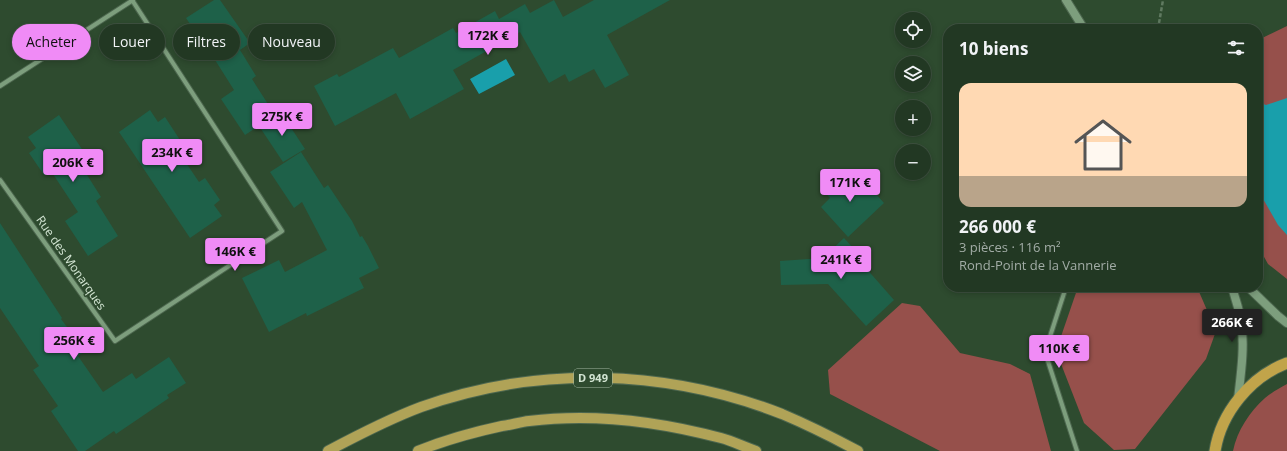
<!DOCTYPE html>
<html lang="fr">
<meta charset="utf-8">
<style>
:root{--surface:#223823;--page:#2e4330;--text:#f1f3f6;--muted:#a2aca6;--line:#3f5241;--accent:#f08bf6}
body{margin:0;font-family:"Open Sans",sans-serif;background:var(--page);color:var(--text);height:100vh;display:flex;flex-direction:column;font-size:15px;white-space:nowrap}
*{box-sizing:border-box;margin:0}
p{font-size:13px;color:var(--muted)}
.icon{flex:none;width:22px;height:22px;fill:none;stroke:currentColor;stroke-width:2;stroke-linecap:round;stroke-linejoin:round}
.map{position:relative;flex:1;overflow:hidden}
.sheet{position:absolute;left:943px;top:24px;width:320px;height:268px;display:flex;flex-direction:column;background:var(--surface);border-radius:16px;box-shadow:0 2px 6px #0003,0 0 0 1px var(--line)}
.sheet>*{flex:none}
.guide{position:absolute;left:12px;top:24px;width:380px;height:36px;display:flex;gap:8px}
.controls{position:absolute;left:895px;top:12px;display:grid;gap:8px}
.controls a{display:grid;place-items:center;width:36px;height:36px;border-radius:50%;background:var(--surface);box-shadow:0 2px 6px #0003,0 0 0 1px var(--line);font-size:20px}
.price{position:absolute;translate:-50% -34px;padding:0 9px;border-radius:4px;background:var(--accent);color:#111;font-size:13px;line-height:26px;filter:drop-shadow(0 1px 2px #0008)}
.price::after{content:'';position:absolute;left:50%;top:24px;width:12px;height:9px;margin-left:-6px;background:inherit;clip-path:polygon(0 0,100% 0,50% 100%)}
.price.current{background:#222;color:#fff}
ul{padding:0;list-style:none}
li{display:grid;align-content:center;gap:8px;height:212px;padding:0 16px}
li+li{border-top:1px solid var(--line)}
li span{display:grid;place-items:center;height:124px;border-radius:12px;color:#555}
li>.icon{margin-inline-start:auto}
span .icon{width:72px;height:72px;fill:#fffc;stroke-width:1}
li b{font-size:17px}
h2{display:flex;justify-content:space-between;align-items:center;height:48px;padding:0 16px;font-size:17px}
.pill{padding:0 14px;border-radius:18px;background:var(--surface);box-shadow:0 2px 6px #0003,0 0 0 1px var(--line);font-size:14px;line-height:36px}
.pill.current{background:var(--accent);color:#111}
.map>svg:first-child{display:block}
.green{fill:#96504b}
.water{fill:#199fab}
.building{fill:#1e6149}
.lines{fill:none;stroke-linecap:round;stroke-linejoin:round}
.minor-casing{stroke:#4d674f;stroke-width:6}
.secondary-casing{stroke:#4d674f;stroke-width:10}
.primary-casing{stroke:#4d674f;stroke-width:12}
.trunk-casing{stroke:#4d674f;stroke-width:13}
.path{stroke:#607a61;stroke-width:2.5;stroke-dasharray:4 2;stroke-linecap:butt}
.minor{stroke:#7d9e7d;stroke-width:4}
.secondary{stroke:#7d9e7d;stroke-width:8}
.primary{stroke:#b0a357;stroke-width:10}
.trunk{stroke:#c1a44a;stroke-width:11}
.labels{text-anchor:middle;stroke-width:3;stroke-linejoin:round;paint-order:stroke}
.shield{fill:#2e4b2f;stroke:#a2b7a2;stroke-width:1}
.shield-label{font-size:11px;font-weight:bold;fill:#d3e5d3}
.street-label{font-size:12px;fill:#d3e5d3;stroke:#2e4b2f}
</style>
<div class="map">
<svg width="1287" height="451" viewBox="0 0 1287 451">
<rect width="100%" height="100%" fill="#2e4b2f"/>
<path class="green" d="M 1287,26 L 1287,279 L 1268,264 L 1258,246 L 1258,40 Z
M 1078,287 L 1197,287 L 1216,331 L 1206,359 L 1135,449 L 1114,450 L 1084,423 L 1056,351 Z
M 902,303 L 920,306 L 960,353 L 1010,364 L 1030,374 L 1051,451 L 940,451 L 830,394 L 828,370 Z
M 1287,384 L 1287,451 L 1233,451 C 1237,431 1250,411 1265,398 C 1272,392 1280,388 1287,384 Z"/>
<path class="water" d="M 506,59 L 515,75 L 479,94 L 470,79 Z
M 1287,98 L 1287,235 L 1278,225 L 1258,190 L 1258,102 L 1266,105 Z"/>
<path class="building" d="M 214,0 L 220,0 L 250,43 L 240,50 L 256,76 L 252,79 L 275,115 L 245,135 L 221,99 L 234,90 L 210,52 L 203,57 L 188,34 L 194,30 L 186,18 Z
M 554,0 L 563,17 L 594,0 L 670,0 L 607,35 L 629,75 L 605,88 L 594,69 L 569,82 L 565,74 L 549,83 L 520,32 L 453,70 L 464,89 L 410,119 L 396,93 L 335,126 L 314,86 L 337,74 L 339,77 L 393,48 L 399,58 L 453,28 L 456,33 L 495,11 L 499,19 L 525,4 L 530,13 Z
M 150,110 L 158,122 L 165,117 L 180,140 L 174,145 L 199,182 L 205,178 L 220,200 L 214,205 L 222,216 L 190,238 L 119,132 Z
M 280,111 L 305,149 L 283,162 L 259,126 Z
M 59,115 L 90,161 L 82,167 L 101,197 L 96,201 L 118,236 L 88,256 L 65,221 L 78,212 L 51,171 L 44,175 L 29,153 L 36,148 L 28,137 Z
M 301,152 L 324,188 L 328,185 L 352,221 L 360,237 L 362,236 L 368,246 L 379,268 L 359,278 L 364,288 L 307,316 L 306,313 L 269,332 L 242,278 L 279,260 L 285,272 L 327,250 L 302,202 L 294,208 L 270,172 Z
M 857,173 L 884,203 L 848,237 L 821,207 L 830,198 L 822,189 L 839,174 L 847,183 Z
M 0,223 L 62,318 L 61,319 L 85,351 L 78,356 L 103,392 L 132,373 L 136,379 L 169,357 L 186,383 L 167,395 L 169,398 L 116,434 L 114,431 L 85,451 L 78,451 L 51,411 L 58,406 L 33,370 L 39,366 L 0,308 Z
M 844,238 L 868,264 L 865,267 L 894,300 L 866,326 L 828,284 L 781,285 L 780,261 L 823,258 Z"/>
<g class="lines">
<defs>
<path id="minor" d="M 0,86 L 133,0
M 0,180 L 115,341 L 282,231 L 132,0
M 1066,287 L 1045,352 L 1077,451"/>
<path id="secondary" d="M 1066,0 L 1084,29
M 1232,287 C 1235,298 1239,309 1241,320 C 1245,346 1241,373 1238,399
M 1248,287 L 1278,316 L 1287,323"/>
<path id="primary" d="M 328,451 C 358,435 389,419 421,407 C 538,365 667,369 782,414 C 808,425 834,438 858,451
M 418,451 C 445,440 474,432 502,426 C 511,425 520,422 529,421 C 592,413 661,422 721,438 C 733,441 744,447 756,451"/>
<path id="trunk" d="M 1215,451 C 1221,413 1250,377 1287,363"/>
</defs>
<use href="#minor" class="minor-casing"/>
<use href="#secondary" class="secondary-casing"/>
<use href="#primary" class="primary-casing"/>
<use href="#trunk" class="trunk-casing"/>
<path class="path" d="M 1158,29 L 1163,0"/>
<use href="#minor" class="minor"/>
<use href="#secondary" class="secondary"/>
<use href="#primary" class="primary"/>
<use href="#trunk" class="trunk"/>
</g>
<g class="labels">
<rect class="shield" x="574" y="369" width="38" height="18" rx="3"/>
<g class="shield-label">
<text x="593" y="382">D 949</text>
</g>
<g class="street-label">
<text transform="translate(71 263) rotate(55)" y="4">Rue des Monarques</text>
</g>
</g>
</svg>
<div class="controls">
<a><svg class="icon" aria-label="locate" viewBox="0 0 24 24"><circle cx="12" cy="12" r="6"/><path d="M12 2v4M12 18v4M2 12h4M18 12h4"/></svg></a>
<a><svg class="icon" aria-label="layers" viewBox="0 0 24 24"><path d="M12 4l9 5-9 5-9-5zM3 14l9 5 9-5"/></svg></a>
<a>+</a>
<a>−</a>
</div>
<b class="price" style="left:488px;top:56px">172K €</b>
<b class="price" style="left:282px;top:137px">275K €</b>
<b class="price" style="left:172px;top:173px">234K €</b>
<b class="price" style="left:73px;top:183px">206K €</b>
<b class="price" style="left:850px;top:203px">171K €</b>
<b class="price" style="left:235px;top:272px">146K €</b>
<b class="price" style="left:841px;top:280px">241K €</b>
<b class="price current" style="left:1232px;top:343px">266K €</b>
<b class="price" style="left:74px;top:361px">256K €</b>
<b class="price" style="left:1059px;top:369px">110K €</b>
<div class="guide">
<a class="pill current">Acheter</a>
<a class="pill">Louer</a>
<a class="pill">Filtres</a>
<a class="pill">Nouveau</a>
</div>
<section class="sheet">
<h2>10 biens<svg class="icon" aria-label="filters" viewBox="0 0 24 24"><path d="M4 7h16M4 17h16"/><circle cx="9" cy="7" r="2"/><circle cx="15" cy="17" r="2"/></svg></h2>
<ul>
<li><span style="background:linear-gradient(#ffd9b3 75%,#b9a48a 0)"><svg class="icon" aria-label="home" viewBox="0 0 24 24"><path d="M3 11l9-7 9 7M6 9v11h12V9"/></svg></span><div><b>266 000 €</b><p>3 pièces · 116 m²</p><p>Rond-Point de la Vannerie</p></div></li>
</ul>
</section>
</div>
